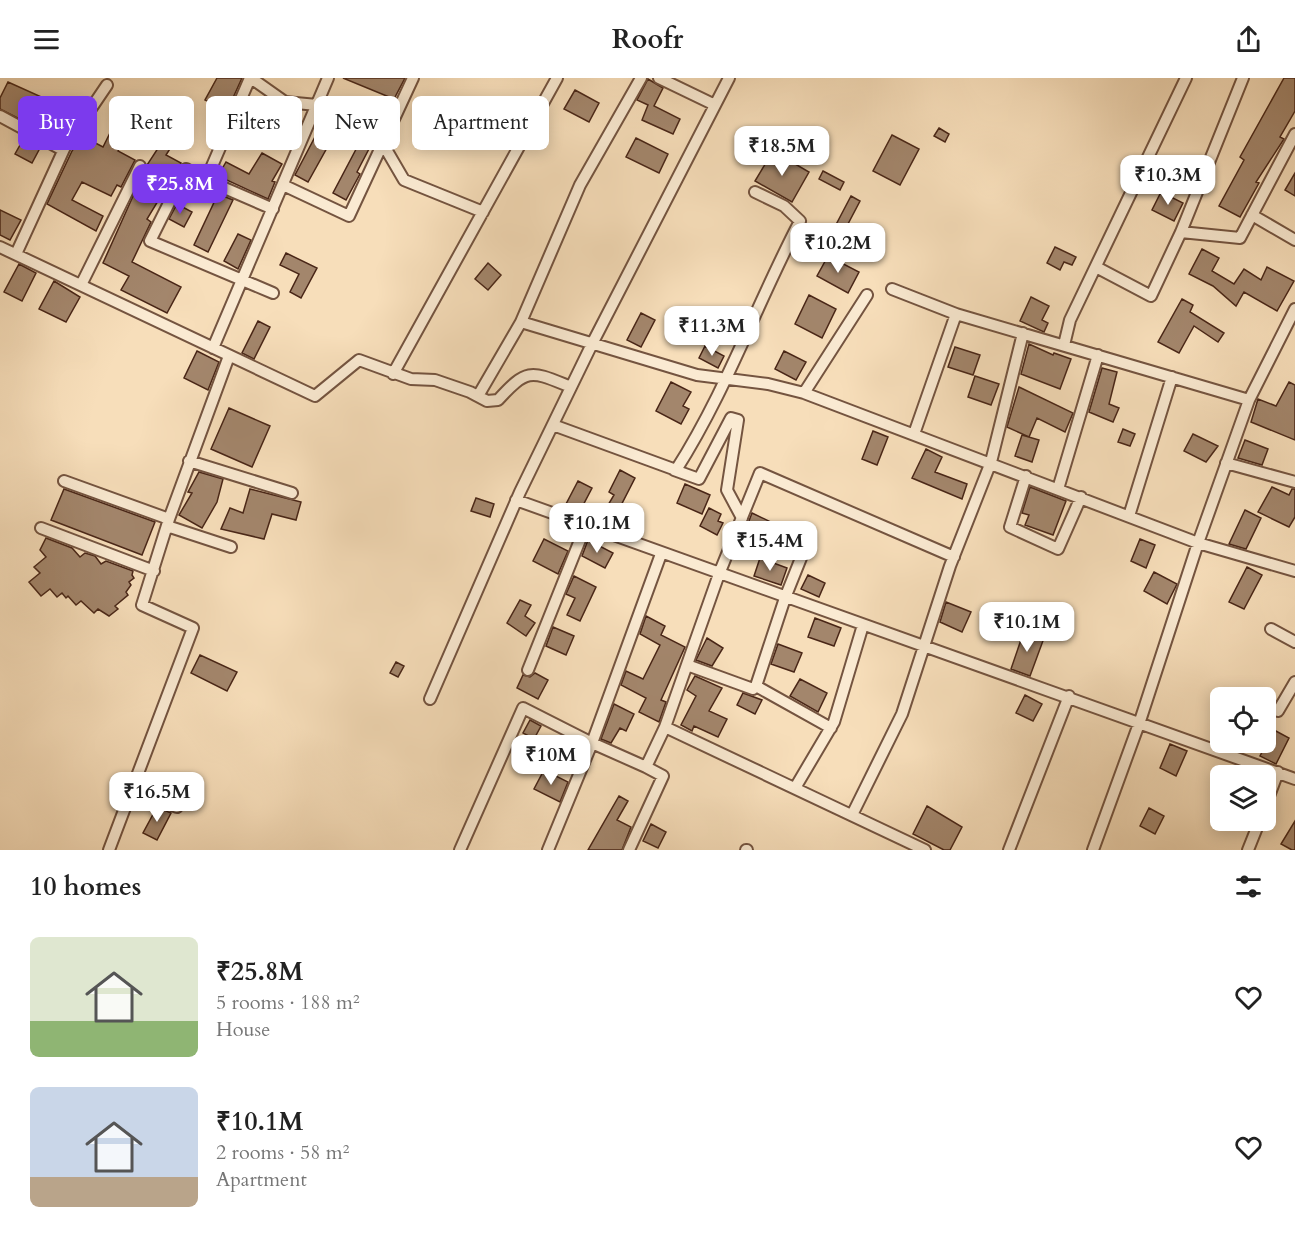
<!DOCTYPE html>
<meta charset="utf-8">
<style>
:root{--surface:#fff;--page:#f2f2f2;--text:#222;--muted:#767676;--accent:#7c3aed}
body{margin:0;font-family:Cardo,serif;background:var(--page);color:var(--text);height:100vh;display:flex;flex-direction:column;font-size:22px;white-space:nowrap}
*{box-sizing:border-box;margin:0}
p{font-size:20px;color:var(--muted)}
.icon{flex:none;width:33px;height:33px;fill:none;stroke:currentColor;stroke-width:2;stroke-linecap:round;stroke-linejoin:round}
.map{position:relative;height:772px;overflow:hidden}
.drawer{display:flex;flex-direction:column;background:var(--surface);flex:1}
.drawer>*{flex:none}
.top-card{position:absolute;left:18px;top:18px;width:600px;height:54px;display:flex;gap:12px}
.tools{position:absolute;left:1210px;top:609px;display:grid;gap:12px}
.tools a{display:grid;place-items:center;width:66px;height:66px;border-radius:9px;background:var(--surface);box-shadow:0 3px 15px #0003;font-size:30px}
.price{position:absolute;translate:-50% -51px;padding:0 14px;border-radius:12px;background:#fff;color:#222;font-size:20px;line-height:39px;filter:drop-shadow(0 2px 3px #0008)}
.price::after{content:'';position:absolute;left:50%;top:36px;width:18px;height:14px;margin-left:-9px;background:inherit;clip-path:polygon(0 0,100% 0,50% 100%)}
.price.current{background:var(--accent);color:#fff}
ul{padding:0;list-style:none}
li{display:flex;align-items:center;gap:18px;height:150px;padding:0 30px}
li span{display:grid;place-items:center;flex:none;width:168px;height:120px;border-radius:9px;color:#555}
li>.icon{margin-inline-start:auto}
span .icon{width:72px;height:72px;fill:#fffc;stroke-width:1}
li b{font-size:26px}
h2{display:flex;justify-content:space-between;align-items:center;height:72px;padding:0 30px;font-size:26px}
.chip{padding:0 21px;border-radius:9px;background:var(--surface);box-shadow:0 3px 15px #0003;font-size:21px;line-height:54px}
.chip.current{background:var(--accent);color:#fff}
header{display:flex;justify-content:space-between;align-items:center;height:78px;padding:0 30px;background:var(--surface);font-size:27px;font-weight:700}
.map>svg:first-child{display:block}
.building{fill:#a3866c;stroke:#492617;stroke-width:1.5}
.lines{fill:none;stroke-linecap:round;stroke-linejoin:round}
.street-casing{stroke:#745440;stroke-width:14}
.street{stroke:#faead2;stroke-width:10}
</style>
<header><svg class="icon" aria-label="menu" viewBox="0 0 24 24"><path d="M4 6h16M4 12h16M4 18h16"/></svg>Roofr<svg class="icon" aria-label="share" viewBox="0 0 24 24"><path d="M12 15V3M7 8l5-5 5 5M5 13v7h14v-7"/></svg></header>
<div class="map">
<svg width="1295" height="772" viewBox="0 0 1295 772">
<rect width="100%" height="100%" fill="#f7deba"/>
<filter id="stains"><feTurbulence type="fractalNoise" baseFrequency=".00333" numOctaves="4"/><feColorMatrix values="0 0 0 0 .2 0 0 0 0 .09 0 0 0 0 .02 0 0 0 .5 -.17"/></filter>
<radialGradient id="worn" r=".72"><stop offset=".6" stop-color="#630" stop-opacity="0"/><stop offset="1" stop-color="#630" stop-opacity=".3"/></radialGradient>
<path class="building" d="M 217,0 L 242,0 L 227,33 L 205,22 Z
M 343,0 L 405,0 L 394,21 Z
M 1284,0 L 1295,0 L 1295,33 L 1280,59 L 1284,61 L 1256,104 L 1259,105 L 1240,139 L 1219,128 L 1244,82 L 1240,79 Z
M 648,1 L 663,10 L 654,28 L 680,41 L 673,56 L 642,42 L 648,27 L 637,22 Z
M 8,4 L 57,26 L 41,52 L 0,31 L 0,20 Z
M 575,12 L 599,25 L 589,44 L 564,31 Z
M 375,34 L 386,39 L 380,52 L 369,47 Z
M 245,38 L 269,51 L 261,64 L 237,52 Z
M 279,40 L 298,51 L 292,65 L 272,53 Z
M 329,46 L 338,50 L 308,104 L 295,97 L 316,57 L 322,60 Z
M 939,50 L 949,56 L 945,64 L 934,58 Z
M 111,53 L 125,59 L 118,73 L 135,82 L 121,109 L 117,107 L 111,118 L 82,104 L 72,122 L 103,138 L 96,153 L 47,126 L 72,73 L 82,58 L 103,69 Z
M 892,57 L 919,71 L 900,107 L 873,93 Z
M 24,60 L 40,70 L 32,85 L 15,76 Z
M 362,60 L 372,65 L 357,94 L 360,96 L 346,122 L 333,115 Z
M 636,60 L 668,76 L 659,95 L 626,79 Z
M 164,61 L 173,66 L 166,77 L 181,85 L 147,141 L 151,144 L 132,184 L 181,209 L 167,235 L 121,212 L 129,198 L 103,185 L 147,87 Z
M 773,73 L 809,94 L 792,124 L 755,103 Z
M 262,75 L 282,86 L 272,103 L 275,104 L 268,121 L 218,98 L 226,84 L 249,96 Z
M 823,93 L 844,104 L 840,112 L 819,101 Z
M 1295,95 L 1295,118 L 1285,112 Z
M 1161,114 L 1183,125 L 1174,143 L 1152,132 Z
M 218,116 L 233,122 L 208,174 L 194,167 Z
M 851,118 L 860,123 L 838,165 L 829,160 Z
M 177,126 L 192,134 L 184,149 L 169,141 Z
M 0,132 L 21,142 L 10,162 L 0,157 Z
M 238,156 L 251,162 L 238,191 L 224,183 Z
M 1055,169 L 1076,179 L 1072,187 L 1064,184 L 1060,192 L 1047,185 Z
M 1202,171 L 1219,180 L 1212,193 L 1234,206 L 1244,191 L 1261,202 L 1267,189 L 1294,203 L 1277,233 L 1244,214 L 1236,228 L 1213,208 L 1189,196 Z
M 286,175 L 317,190 L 301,220 L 290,214 L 299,196 L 280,187 Z
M 828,178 L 859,194 L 848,215 L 817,198 Z
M 488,185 L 501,197 L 488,212 L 475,201 Z
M 19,186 L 36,195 L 22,223 L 4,214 Z
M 54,203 L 80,219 L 66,244 L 39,231 Z
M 809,217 L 836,231 L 822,260 L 795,246 Z
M 1031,219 L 1049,228 L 1042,242 L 1048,245 L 1044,254 L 1020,243 Z
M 1182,221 L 1193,227 L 1190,234 L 1224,255 L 1218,264 L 1194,248 L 1179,275 L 1158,264 Z
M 641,235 L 655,242 L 641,269 L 627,262 Z
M 258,243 L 270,249 L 254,281 L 242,275 Z
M 1029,266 L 1053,277 L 1054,275 L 1071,281 L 1060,311 L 1021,296 Z
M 705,268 L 724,278 L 718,290 L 699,280 Z
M 955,269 L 980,277 L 973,297 L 948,289 Z
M 197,273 L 219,284 L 208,312 L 184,300 Z
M 784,273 L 806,284 L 796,302 L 775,291 Z
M 1102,290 L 1117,294 L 1109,326 L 1119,330 L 1113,344 L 1089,334 Z
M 975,298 L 999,306 L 991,327 L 968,319 Z
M 671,304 L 691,314 L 683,328 L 689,331 L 681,346 L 656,333 Z
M 1289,304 L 1295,307 L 1295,362 L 1251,344 L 1258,321 L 1276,328 Z
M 1019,309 L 1073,335 L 1065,354 L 1037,340 L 1029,359 L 1007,349 Z
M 229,330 L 270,348 L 252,389 L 211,371 Z
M 1123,351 L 1135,356 L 1130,368 L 1118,364 Z
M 873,353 L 888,359 L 877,387 L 862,381 Z
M 1193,356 L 1218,368 L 1206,384 L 1184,373 Z
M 1022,357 L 1039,362 L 1032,384 L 1015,378 Z
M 1245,362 L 1268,371 L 1262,387 L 1238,380 Z
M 926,371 L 942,379 L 935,394 L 967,406 L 962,421 L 912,400 Z
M 620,392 L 635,400 L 612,445 L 601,439 L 614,417 L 609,414 Z
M 199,394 L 223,401 L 217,424 L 202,450 L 179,437 L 192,415 L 188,414 Z
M 578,403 L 592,410 L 579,435 L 565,428 Z
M 685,406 L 710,417 L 702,436 L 677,425 Z
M 1030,409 L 1066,423 L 1053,457 L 1025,447 L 1029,437 L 1022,435 Z
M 1272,409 L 1289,417 L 1292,411 L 1295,411 L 1295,439 L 1289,449 L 1258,434 Z
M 64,411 L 155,444 L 142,477 L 51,442 Z
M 250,411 L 301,424 L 296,442 L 272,436 L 264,461 L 221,451 L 230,430 L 243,435 Z
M 476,420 L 494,426 L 490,439 L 471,433 Z
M 709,430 L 721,436 L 718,443 L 723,445 L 717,457 L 700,448 Z
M 1245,432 L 1261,440 L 1246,471 L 1229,466 Z
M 752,435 L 800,458 L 791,474 L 763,459 L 760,465 L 744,456 Z
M 46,460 L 72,470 L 80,479 L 85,475 L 95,478 L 101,486 L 106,483 L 133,493 L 132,497 L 134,500 L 129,504 L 131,507 L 126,514 L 128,517 L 115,528 L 118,531 L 109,538 L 98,531 L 94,535 L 81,523 L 76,527 L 68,518 L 66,520 L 62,515 L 57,519 L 50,511 L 41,518 L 29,504 L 40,495 L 34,489 L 46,479 L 40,472 Z
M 544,461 L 568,473 L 558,496 L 533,483 Z
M 1140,461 L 1155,467 L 1146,490 L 1131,483 Z
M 588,462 L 613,475 L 605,490 L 582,478 Z
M 760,480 L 787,490 L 781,507 L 754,498 Z
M 1247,489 L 1262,497 L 1244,531 L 1229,524 Z
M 1154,494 L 1177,506 L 1167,526 L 1144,513 Z
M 808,497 L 825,505 L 819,519 L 801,511 Z
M 574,498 L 596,509 L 580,543 L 567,537 L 575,520 L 566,516 Z
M 520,522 L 531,527 L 525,538 L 535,545 L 526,558 L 507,545 Z
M 946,524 L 971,534 L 962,554 L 940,544 Z
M 646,538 L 665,548 L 661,557 L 685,569 L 661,622 L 666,624 L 659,644 L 639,634 L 646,620 L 621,607 L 626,593 L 643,601 L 660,567 L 640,556 Z
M 815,540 L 841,550 L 834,568 L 808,559 Z
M 553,549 L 574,558 L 566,577 L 546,568 Z
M 1024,553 L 1044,560 L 1030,598 L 1011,591 Z
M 707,560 L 723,570 L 712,588 L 696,582 Z
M 778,566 L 802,575 L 794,594 L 771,586 Z
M 200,577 L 237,594 L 227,613 L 191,595 Z
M 396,584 L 404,588 L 398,599 L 390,595 Z
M 535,595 L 548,602 L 538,621 L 517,610 L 523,597 L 530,599 Z
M 695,598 L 722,610 L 709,633 L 727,641 L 718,659 L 694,648 L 692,653 L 681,647 L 696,618 L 687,612 Z
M 800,601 L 827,615 L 818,634 L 790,618 Z
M 743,615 L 762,622 L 755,636 L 737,627 Z
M 1025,617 L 1042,626 L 1033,643 L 1016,635 Z
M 614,626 L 634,636 L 626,653 L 620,650 L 611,665 L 601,661 Z
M 530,642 L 541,648 L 534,661 L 523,655 Z
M 1274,652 L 1289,660 L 1276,686 L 1260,678 Z
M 1170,666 L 1187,673 L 1176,698 L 1160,690 Z
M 544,692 L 568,704 L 560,724 L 534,711 Z
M 619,718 L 628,723 L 617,742 L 631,749 L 622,772 L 588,772 Z
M 927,728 L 962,749 L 950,772 L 944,772 L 913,756 Z
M 157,729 L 171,735 L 157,762 L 143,755 Z
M 1149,730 L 1164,738 L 1155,756 L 1140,748 Z
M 1295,743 L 1295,772 L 1292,772 L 1281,766 Z
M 651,746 L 666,754 L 658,770 L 643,763 Z"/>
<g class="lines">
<defs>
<path id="street" d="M 250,0 L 206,102 L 186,91 L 150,163 L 273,215
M 251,0 L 285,24 L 317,27 L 384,63
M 659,0 L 715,27
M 0,38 L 63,72
M 383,66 L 404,102 L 483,134
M 206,102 L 273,131
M 283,107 L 349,138 L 413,0
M 1252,137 L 1295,162
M 1181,154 L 1240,160 L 1295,56
M 0,169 L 315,318 L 359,282 L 411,301 L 435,302 L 470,314 L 487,323 L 498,322 C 528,289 531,293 571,309
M 16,176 L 65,69 L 107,7
M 1096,189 L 1151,218 L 1181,154 L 1243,0
M 81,207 L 140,88
M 892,211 L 956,236
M 521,244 L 697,297 L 768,306 L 804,315 L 1198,465 L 1295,493
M 1064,267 L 1070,242 L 1186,0
M 213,270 L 328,0
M 393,296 L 557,0
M 804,315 L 867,217
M 478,318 L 521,244 L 580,107 L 641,0
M 553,347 L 676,392 C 726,314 757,225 800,143 L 784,128 L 755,114
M 914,356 L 956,236 L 1249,322
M 189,383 L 292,415
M 1226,385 L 1295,404
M 674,392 L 699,401 L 731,340 L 738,342 L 727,412 L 742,440
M 1026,398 L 1010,449 L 1058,471 L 1081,419
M 64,403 L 169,441
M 1058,411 L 1098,277
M 516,422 L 1295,701
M 1129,438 L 1172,299
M 167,448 L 231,469
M 41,450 L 154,493
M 1271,551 L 1295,564
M 687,587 L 753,611 L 756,608 L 831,650
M 528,592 L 586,447
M 756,608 L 785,520 L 809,460
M 430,621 L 520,414 L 592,266 L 729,0
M 1278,633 L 1295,604
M 665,649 L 925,772
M 795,710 L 834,644 L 863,547
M 132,712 L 177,729
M 1266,726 L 1278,694
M 852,737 L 902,636 L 950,488 L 991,384 L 1023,255
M 109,772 L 193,550 L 142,527 L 169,441 L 229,278
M 460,772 L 523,630 L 592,665 L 661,476
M 548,772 L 592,665 L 646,689
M 629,772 L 663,698 L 646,689 L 665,649 L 719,496 L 760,395 L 954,479
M 746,772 L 747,772
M 1009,772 L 1069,618
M 1093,772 L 1140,643 L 1198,465 L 1249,322 L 1295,231
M 1248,772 L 1260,742"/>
</defs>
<use href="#street" class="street-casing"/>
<use href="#street" class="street"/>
</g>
<rect width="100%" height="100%" filter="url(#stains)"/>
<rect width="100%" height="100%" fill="url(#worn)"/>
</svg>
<div class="tools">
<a><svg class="icon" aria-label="locate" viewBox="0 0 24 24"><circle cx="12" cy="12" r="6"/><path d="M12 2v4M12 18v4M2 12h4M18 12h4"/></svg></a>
<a><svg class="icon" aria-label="layers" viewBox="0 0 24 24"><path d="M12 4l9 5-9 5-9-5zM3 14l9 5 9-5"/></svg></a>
</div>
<b class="price" style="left:782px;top:99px">₹18.5M</b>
<b class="price" style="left:1168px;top:128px">₹10.3M</b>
<b class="price current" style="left:180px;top:137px">₹25.8M</b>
<b class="price" style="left:838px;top:196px">₹10.2M</b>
<b class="price" style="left:712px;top:279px">₹11.3M</b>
<b class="price" style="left:597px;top:476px">₹10.1M</b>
<b class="price" style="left:770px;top:494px">₹15.4M</b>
<b class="price" style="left:1027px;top:575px">₹10.1M</b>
<b class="price" style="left:551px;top:708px">₹10M</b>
<b class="price" style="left:157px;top:745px">₹16.5M</b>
<div class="top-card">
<a class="chip current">Buy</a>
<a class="chip">Rent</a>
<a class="chip">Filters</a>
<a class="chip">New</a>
<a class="chip">Apartment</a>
</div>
</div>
<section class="drawer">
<h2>10 homes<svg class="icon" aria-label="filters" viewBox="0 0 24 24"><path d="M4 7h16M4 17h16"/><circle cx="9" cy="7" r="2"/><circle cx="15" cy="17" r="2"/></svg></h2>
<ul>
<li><span style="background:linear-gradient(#dfe7d0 70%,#8fb573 0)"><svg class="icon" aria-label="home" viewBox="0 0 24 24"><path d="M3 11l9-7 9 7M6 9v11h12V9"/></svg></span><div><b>₹25.8M</b><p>5 rooms · 188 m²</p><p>House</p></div><svg class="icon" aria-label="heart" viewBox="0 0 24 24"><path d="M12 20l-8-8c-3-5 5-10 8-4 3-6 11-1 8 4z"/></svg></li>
<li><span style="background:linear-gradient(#c9d6e8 75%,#b9a48a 0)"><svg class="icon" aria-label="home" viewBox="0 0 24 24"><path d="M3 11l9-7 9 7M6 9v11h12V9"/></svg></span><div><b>₹10.1M</b><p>2 rooms · 58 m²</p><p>Apartment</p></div><svg class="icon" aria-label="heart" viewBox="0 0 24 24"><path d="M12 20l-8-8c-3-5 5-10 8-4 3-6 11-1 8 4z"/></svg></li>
</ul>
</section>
